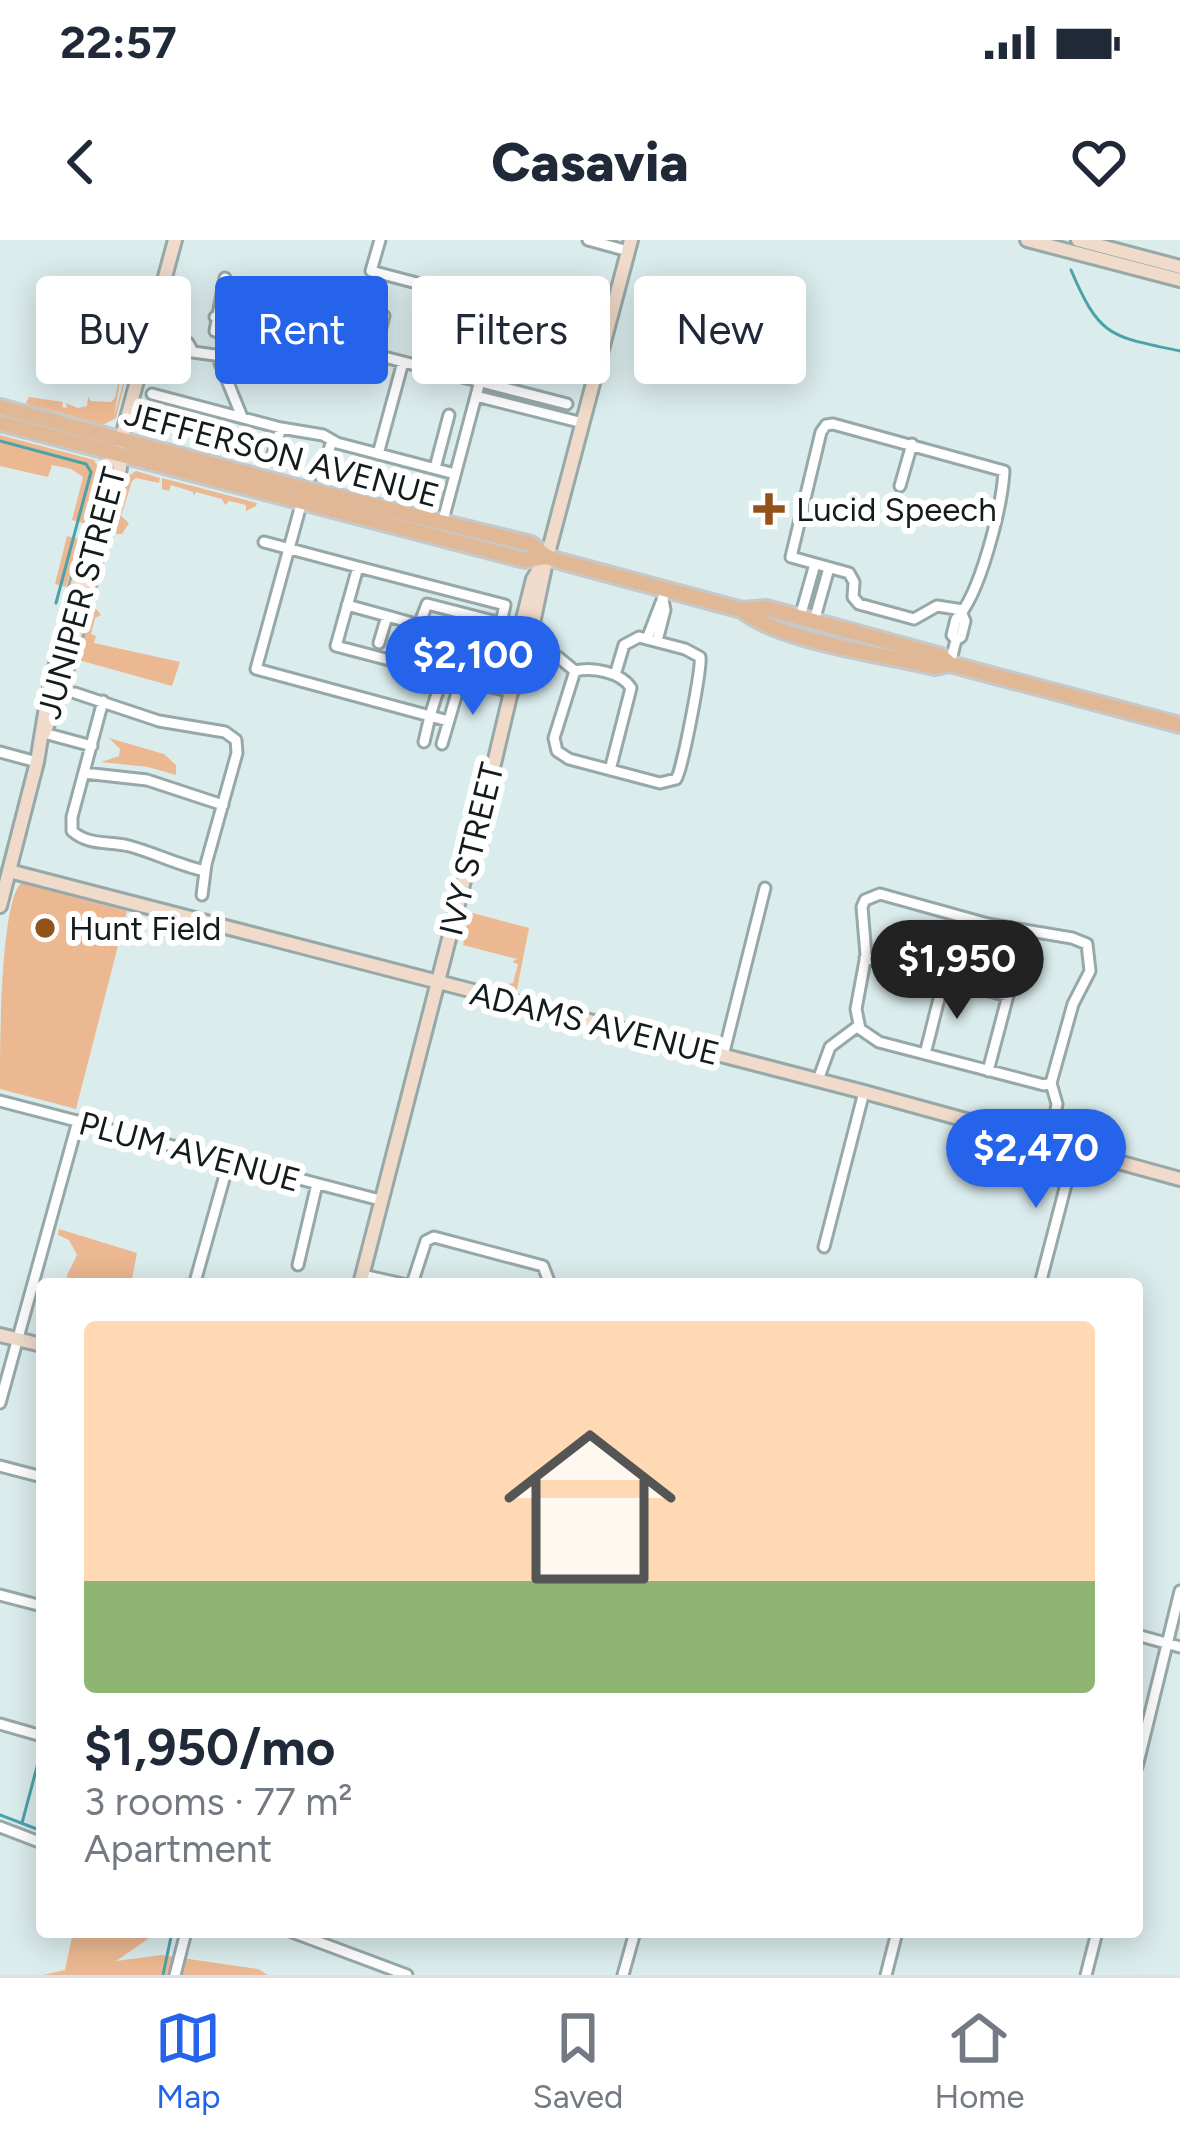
<!DOCTYPE html>
<meta charset="utf-8">
<style>
:root{--surface:#fff;--page:#f6f6f7;--text:#1f2937;--muted:#747a83;--line:#e0e1e3;--accent:#2563eb}
body{margin:0;font-family:Figtree,sans-serif;background:var(--page);color:var(--text);height:100vh;display:flex;flex-direction:column;font-size:45px;white-space:nowrap}
*{box-sizing:border-box;margin:0}
p{font-size:39px;color:var(--muted)}
.icon{flex:none;width:66px;height:66px;fill:none;stroke:currentColor;stroke-width:2;stroke-linecap:round;stroke-linejoin:round}
.map{position:relative;flex:1;overflow:hidden}
.sheet{position:absolute;left:36px;top:1038px;width:1107px;height:660px;display:flex;flex-direction:column;background:var(--surface);border-radius:12px;box-shadow:0 6px 30px #0003}
.sheet>*{flex:none}
.hud{position:absolute;left:36px;top:36px;width:1110px;height:108px;display:flex;gap:24px}
.price{position:absolute;translate:-50% -102px;padding:0 27px;border-radius:42px;background:var(--accent);color:#fff;font-size:39px;line-height:78px;filter:drop-shadow(0 3px 6px #0008)}
.price::after{content:'';position:absolute;left:50%;top:72px;width:36px;height:27px;margin-left:-18px;background:inherit;clip-path:polygon(0 0,100% 0,50% 100%)}
.price.current{background:#222;color:#fff}
ul{padding:0;list-style:none}
li{display:grid;align-content:center;gap:24px;height:636px;padding:0 48px}
li+li{border-top:3px solid var(--line)}
li span{display:grid;place-items:center;height:372px;border-radius:12px;color:#555}
li>.icon{margin-inline-start:auto}
span .icon{width:216px;height:216px;fill:#fffc;stroke-width:1}
li b{font-size:51px}
.tag{padding:0 42px;border-radius:12px;background:var(--surface);box-shadow:0 6px 30px #0003;font-size:42px;line-height:108px}
.tag.current{background:var(--accent);color:#fff}
.status{display:flex;justify-content:space-between;align-items:center;height:84px;padding:0 60px;background:var(--surface);direction:ltr}
.status svg{height:33px;fill:currentColor}
header{display:flex;justify-content:space-between;align-items:center;height:156px;padding:0 48px;background:var(--surface);font-size:54px;font-weight:800}
.dock{display:flex;justify-content:space-around;align-items:center;height:168px;border-top:3px solid var(--line);background:var(--surface);font-size:33px;color:var(--muted)}
.dock a{display:grid;justify-items:center;gap:6px}
.dock .current{color:var(--accent)}
.map>svg:first-child{display:block}
.green{fill:#ecb891}
.lines{fill:none;stroke-linecap:round;stroke-linejoin:round}
.stream{stroke:#4ba3a9;stroke-width:3}
.street-casing{stroke:#97a8a9;stroke-width:15}
.secondary-casing{stroke:#97a8a9;stroke-width:18}
.primary-casing{stroke:#c7c8c8;stroke-width:20}
.street{stroke:#fff;stroke-width:9}
.secondary{stroke:#f0dbca;stroke-width:12}
.primary{stroke:#e1b896;stroke-width:14}
.poi-dot{fill:#92531a;stroke:#fff;stroke-width:4.5}
.labels{text-anchor:middle;stroke-width:12;stroke-linejoin:round;paint-order:stroke}
.street-label{font-size:33px;fill:#141b1b;stroke:#fff}
.poi-label{font-size:33px;fill:#141b1b;stroke:#fff;text-anchor:start}
</style>
<div class="status"><b>22:57</b><svg viewBox="0 0 49 12"><path d="M0 12V9h3v3zM5 12V6h3v6zM10 12V3h3v9zM15 12V0h3v12zM26 1h20v11H26zM47 4h2v5h-2z"/></svg></div>
<header><svg class="icon" aria-label="back" viewBox="0 0 24 24"><path d="M15 5l-7 7 7 7"/></svg>Casavia<svg class="icon" aria-label="heart" viewBox="0 0 24 24"><path d="M12 20l-8-8c-3-5 5-10 8-4 3-6 11-1 8 4z"/></svg></header>
<div class="map">
<svg width="1180" height="1735" viewBox="0 0 1180 1735">
<rect width="100%" height="100%" fill="#dbeced"/>
<path class="green" d="M 135,99 L 116,178 L 103,185 L 37,166 L 89,183 L 37,169 L 26,163 L 29,157 L 63,162 L 62,167 L 67,168 L 66,163 L 78,168 L 87,166 L 88,157 L 91,161 L 111,162 L 115,158 L 123,122 L 114,177 Z
M 0,195 L 94,220 L 98,227 L 83,283 L 72,280 L 83,237 L 71,229 L 52,225 L 48,237 L 0,226 Z
M 136,231 L 160,238 L 159,243 L 136,238 L 132,241 L 121,276 L 129,283 L 122,294 L 112,294 L 119,264 L 122,271 L 120,262 L 127,237 Z
M 162,238 L 257,263 L 256,266 L 246,271 L 246,265 L 229,261 L 225,265 L 222,259 L 196,252 L 193,256 L 193,252 L 171,245 L 169,251 L 162,249 Z
M 67,296 L 79,299 L 66,347 L 55,344 Z
M 93,365 L 101,375 L 95,378 L 91,394 L 96,396 L 94,403 L 180,422 L 172,446 L 75,419 L 88,368 L 83,400 Z
M 109,498 L 164,514 L 176,525 L 176,535 L 148,527 L 101,522 L 119,516 L 120,509 Z
M 21,643 L 127,671 L 76,869 L 0,849 C 0,809 0,664 21,643 Z
M 469,672 L 529,688 L 516,754 L 505,751 L 507,744 L 513,743 L 518,724 L 512,722 L 517,719 L 463,705 Z
M 59,989 L 137,1013 L 131,1044 L 68,1044 L 67,1035 L 77,1015 L 69,1000 L 58,995 Z
M 73,1692 L 158,1692 L 116,1721 L 161,1715 L 258,1729 L 268,1735 L 43,1735 L 65,1730 Z"/>
<g class="lines">
<path class="stream" d="M 1071,30 C 1100,98 1110,96 1180,111
M 0,201 L 86,224 L 91,232 L 56,363
M 0,1575 L 42,1591
M 22,1583 L 42,1508
M 163,1735 L 172,1692"/>
<defs>
<path id="street" d="M 380,0 L 371,31 L 474,58
M 588,0 L 628,11
M 225,38 L 215,91 L 281,111 L 293,106 L 305,60
M 215,77 L 367,119 L 384,117 L 567,164
M 149,98 L 170,109 L 215,115
M 163,103 L 172,98 L 188,103 L 192,110
M 373,117 L 384,76
M 220,123 L 242,177
M 492,145 L 503,103
M 152,154 L 281,188 L 323,195 L 337,203 L 455,234
M 476,156 L 583,183
M 378,214 L 403,122
M 271,220 L 281,188
M 435,228 L 449,175
M 321,238 L 332,200
M 900,246 L 912,204
M 302,261 L 256,429 L 430,476 L 443,434
M 442,284 L 480,141
M 264,302 L 358,327
M 347,365 L 387,376
M 800,377 L 815,324
M 814,381 L 829,328
M 647,399 L 666,350
M 956,400 L 952,395 L 956,379 C 980,356 1002,266 1004,231 L 833,184 L 826,185 L 821,192 L 791,317 L 849,333 L 854,342 L 853,357 L 859,364 L 914,379 L 937,366 L 963,370
M 657,401 L 665,370 L 663,360
M 379,403 L 387,376 L 419,385 L 427,364 L 501,383 L 505,365 L 358,327 L 336,406 L 511,452
M 527,408 L 558,417 L 575,431
M 950,424 L 956,400 L 961,397 L 965,381 L 962,374
M 575,431 L 554,498 L 557,511 L 569,519 L 660,543 L 676,539 C 682,532 702,427 700,417 L 685,409 L 639,397 L 624,405 L 615,435
M 575,431 C 593,427 621,432 631,448 L 610,530
M 75,453 L 159,481 L 225,492 L 236,500 L 237,513 L 206,624 L 202,655
M 103,461 L 72,577 L 72,591 C 89,606 109,601 129,606 C 155,613 178,625 205,631
M 44,493 L 92,506
M 424,502 L 430,476 L 448,481
M 442,504 L 461,439
M 0,512 L 37,522
M 84,533 L 147,540 L 223,565
M 880,654 L 988,684 L 1072,698 L 1087,704 L 1090,731 L 1073,764 L 1051,843 L 1044,845 L 879,802 L 860,789 L 856,769 L 866,715 L 862,667 L 865,660 Z
M 865,718 L 1008,756
M 925,814 L 944,739
M 723,816 L 765,648
M 988,831 L 1016,725
M 818,840 L 830,807 L 858,786
M 0,861 L 380,960
M 1050,903 L 1057,864 L 1051,843
M 824,1007 L 864,852
M 298,1025 L 317,944
M 362,1035 L 403,1044
M 195,1042 L 229,921
M 412,1044 L 426,1001 L 434,997 L 543,1026 L 550,1044
M 1040,1044 L 1075,910
M 0,1163 L 78,881
M 0,1226 L 42,1237
M 0,1355 L 42,1366
M 1137,1395 L 1180,1407
M 0,1484 L 42,1496
M 1137,1527 L 1180,1351
M 0,1587 L 42,1603
M 292,1692 L 407,1735
M 175,1735 L 186,1692
M 623,1735 L 635,1692
M 886,1735 L 897,1692
M 1086,1735 L 1097,1692"/>
<path id="secondary" d="M 1027,0 L 1180,40
M 1078,0 L 1180,27
M 511,452 L 521,440 L 547,317 L 631,0
M 44,493 L 59,458 L 120,228 L 121,200 L 175,0
M 9,631 L 864,852 L 1180,939
M 0,666 L 37,522 L 48,455 L 108,224 L 118,213
M 360,1044 L 492,532 L 511,452 L 508,439 L 533,339 L 547,317
M 0,1095 L 42,1105"/>
<path id="primary" d="M 0,167 L 289,245 L 531,304 L 547,317 L 563,322 L 742,370 L 766,368 L 941,416 L 950,424 L 1180,485
M 0,183 L 525,320 L 547,317
M 742,370 C 778,401 885,415 935,427 L 950,424"/>
</defs>
<use href="#street" class="street-casing"/>
<use href="#secondary" class="secondary-casing"/>
<use href="#primary" class="primary-casing"/>
<use href="#street" class="street"/>
<use href="#secondary" class="secondary"/>
<use href="#primary" class="primary"/>
</g>
<g class="poi-dot">
<path d="M763 251h12v12h12v12h-12v12h-12v-12h-12v-12h12z"/>
<circle cx="45" cy="688" r="12"/>
</g>
<g class="labels">
<g class="street-label">
<text transform="translate(282 214) rotate(15)" y="12">JEFFERSON AVENUE</text>
<text transform="translate(81 353) rotate(-75)" y="12">JUNIPER STREET</text>
<text transform="translate(471 609) rotate(-76)" y="12">IVY STREET</text>
<text transform="translate(595 783) rotate(14)" y="12">ADAMS AVENUE</text>
<text transform="translate(190 911) rotate(15)" y="12">PLUM AVENUE</text>
</g>
<g class="poi-label">
<text x="796" y="281">Lucid Speech</text>
<text x="69" y="700">Hunt Field</text>
</g>
</g>
</svg>
<b class="price" style="left:473px;top:478px">$2,100</b>
<b class="price current" style="left:957px;top:782px">$1,950</b>
<b class="price" style="left:1036px;top:971px">$2,470</b>
<div class="hud">
<a class="tag">Buy</a>
<a class="tag current">Rent</a>
<a class="tag">Filters</a>
<a class="tag">New</a>
</div>
<section class="sheet">
<ul>
<li><span style="background:linear-gradient(#ffd9b3 70%,#8fb573 0)"><svg class="icon" aria-label="home" viewBox="0 0 24 24"><path d="M3 11l9-7 9 7M6 9v11h12V9"/></svg></span><div><b>$1,950/mo</b><p>3 rooms · 77 m²</p><p>Apartment</p></div></li>
</ul>
</section>
</div>
<nav class="dock">
<a class="current"><svg class="icon" aria-label="map" viewBox="0 0 24 24"><path d="M3 6l6-2 6 2 6-2v14l-6 2-6-2-6 2zM9 4v14M15 6v14"/></svg>Map</a>
<a><svg class="icon" aria-label="saved" viewBox="0 0 24 24"><path d="M7 4h10v16l-5-4-5 4z"/></svg>Saved</a>
<a><svg class="icon" aria-label="home" viewBox="0 0 24 24"><path d="M3 11l9-7 9 7M6 9v11h12V9"/></svg>Home</a>
</nav>
